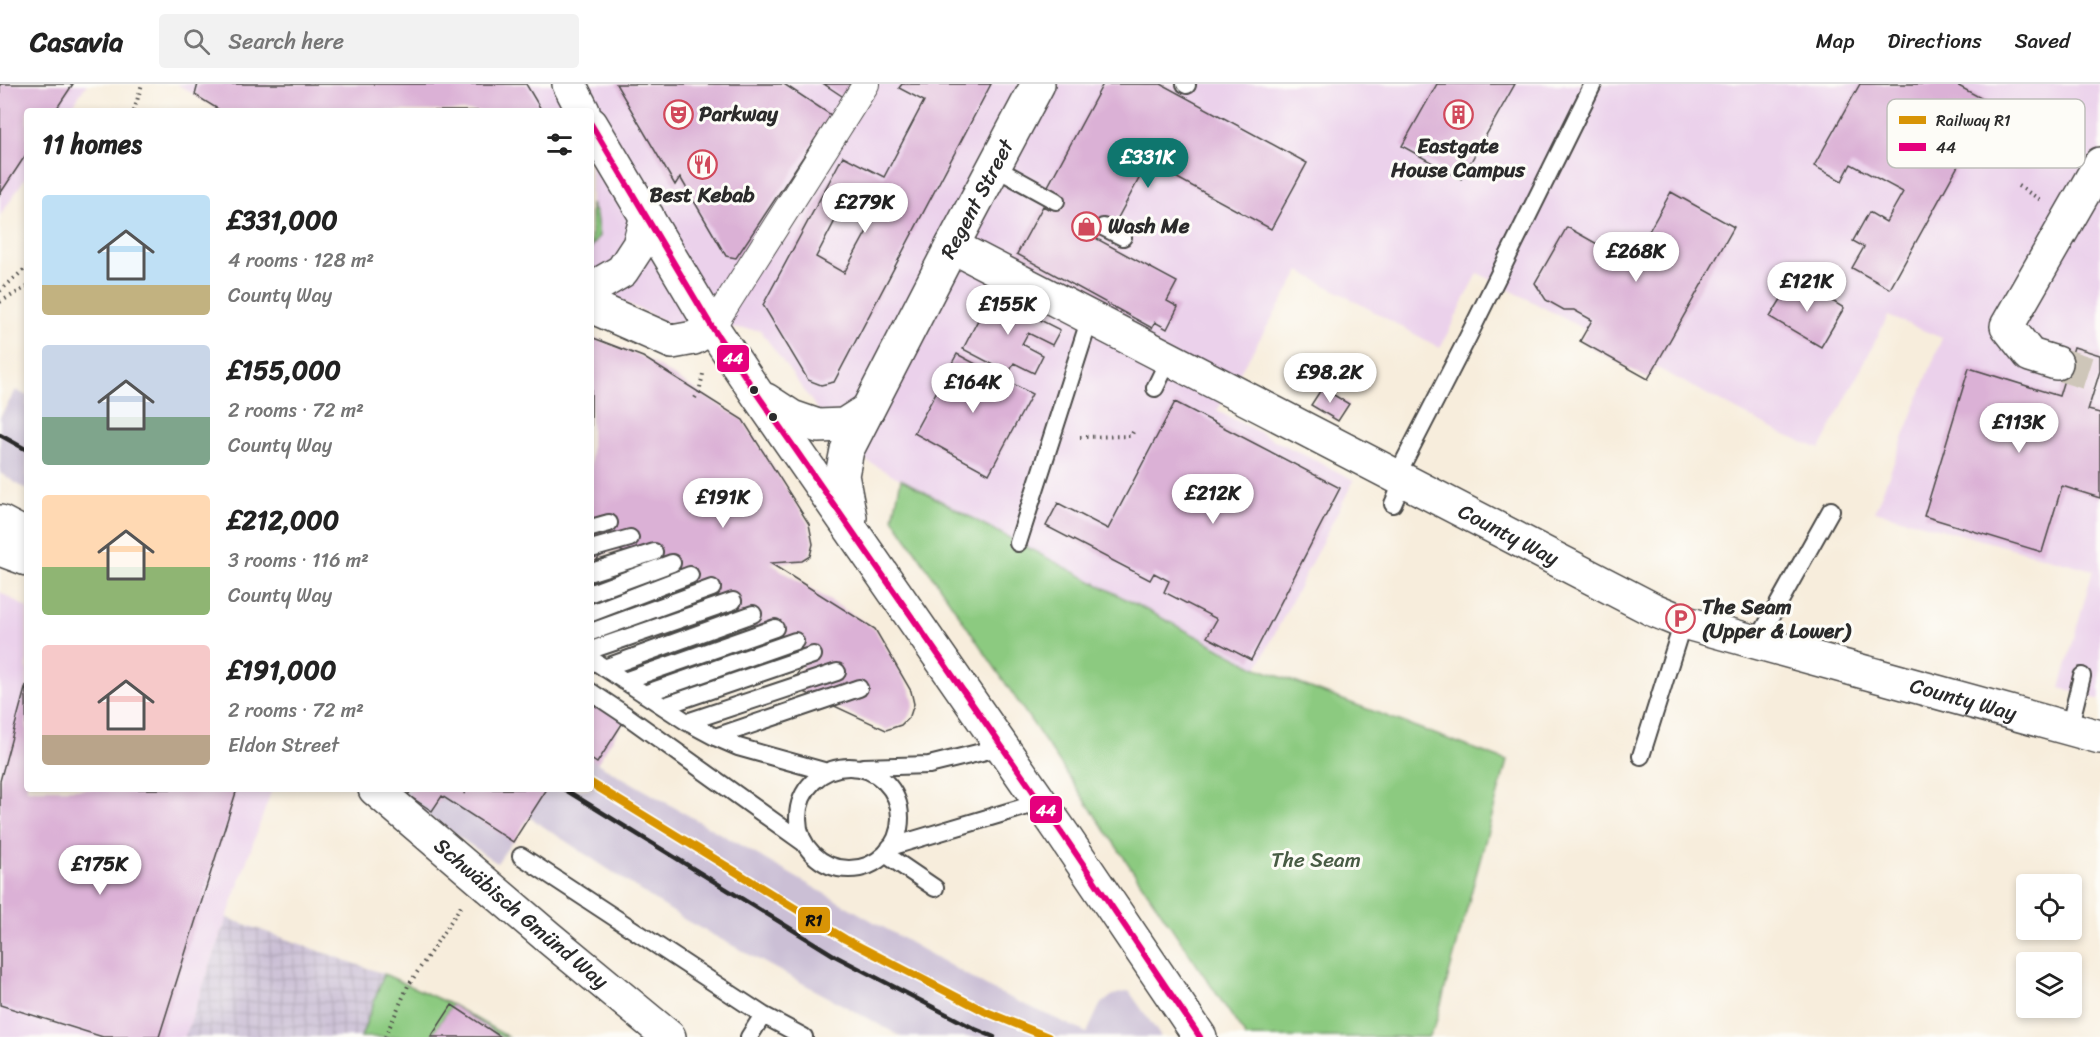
<!DOCTYPE html>
<meta charset="utf-8">
<style>
:root{--surface:#fff;--page:#f2f2f2;--text:#222;--muted:#767676;--line:#e0e0e0;--accent:#0f766e}
body{margin:0;font-family:Sriracha,sans-serif;background:var(--page);color:var(--text);height:100vh;display:flex;flex-direction:column;font-size:22px;white-space:nowrap}
*{box-sizing:border-box;margin:0}
p{font-size:20px;color:var(--muted)}
.icon{flex:none;width:33px;height:33px;fill:none;stroke:currentColor;stroke-width:2;stroke-linecap:round;stroke-linejoin:round}
.map{position:relative;flex:1;overflow:hidden}
.sheet{position:absolute;left:24px;top:24px;width:570px;height:684px;display:flex;flex-direction:column;background:var(--surface);border-radius:6px;box-shadow:0 3px 9px #0003}
.sheet>*{flex:none}
.fabs{position:absolute;left:2016px;top:790px;display:grid;gap:12px}
.fabs a{display:grid;place-items:center;width:66px;height:66px;border-radius:6px;background:var(--surface);box-shadow:0 3px 9px #0003;font-size:30px}
.price{position:absolute;translate:-50% -51px;padding:0 14px;border-radius:21px;background:#fff;color:#222;font-size:20px;line-height:39px;filter:drop-shadow(0 2px 3px #0008)}
.price::after{content:'';position:absolute;left:50%;top:36px;width:18px;height:14px;margin-left:-9px;background:inherit;clip-path:polygon(0 0,100% 0,50% 100%)}
.price.selected{background:var(--accent);color:#fff}
ul{padding:0;list-style:none}
li{display:flex;align-items:center;gap:18px;height:150px;padding:0 18px}
li span{display:grid;place-items:center;flex:none;width:168px;height:120px;border-radius:6px;color:#555}
li>.icon{margin-inline-start:auto}
span .icon{width:72px;height:72px;fill:#fffc;stroke-width:1}
li b{font-size:26px}
h2{display:flex;justify-content:space-between;align-items:center;height:72px;padding:0 18px;font-size:26px}
header{display:flex;align-items:center;gap:36px;box-sizing:border-box;height:84px;padding:0 30px;background:var(--surface);border-bottom:2px solid var(--line)}
header strong{font-size:28px}
nav{display:flex;gap:33px;margin-inline-start:auto;font-size:21px}
.search{width:420px;height:54px;background:var(--page);display:flex;align-items:center;gap:15px;box-sizing:border-box;padding:0 21px;border-radius:6px;color:var(--muted);font-size:22px}
.map>svg:first-child{display:block}
.built{fill:#ebd1eb}
.industrial{fill:url(#industrial-grid)}
.railway{fill:#cbbfd5}
.green{fill:#8cca80;stroke:#5c7a56;stroke-width:1.5}
.building{fill:#dbb1d6;fill-rule:evenodd}
.lines{fill:none;stroke-linecap:round;stroke-linejoin:round}
.minor-tunnel{stroke:#cec6b9;stroke-width:33;stroke-dasharray:33 16;stroke-linecap:butt}
.service-casing{stroke:#4a4846;stroke-width:20}
.pedestrian-casing{stroke:#4a4846;stroke-width:28}
.minor-casing{stroke:#4a4846;stroke-width:36}
.tertiary-casing{stroke:#4a4846;stroke-width:36}
.path{stroke:#4a4846;stroke-width:4;stroke-dasharray:1.5 4.5;stroke-linecap:butt}
.service{stroke:#fff;stroke-width:16}
.pedestrian{stroke:#fff;stroke-width:26}
.minor{stroke:#fff;stroke-width:33}
.tertiary{stroke:#fff;stroke-width:33}
.rail{stroke:#2b2b2b;stroke-width:4.5}
.bus-1-casing{stroke:#fdfcf7;stroke-width:10}
.bus-1{stroke:#e5007d;stroke-width:6}
.rail-1-casing{stroke:#fdfcf7;stroke-width:12}
.rail-1{stroke:#d89406;stroke-width:8}
.bus-dot{fill:#2b2b2b;stroke:#fdfcf7;stroke-width:2}
.labels{text-anchor:middle;stroke-width:6;stroke-linejoin:round;paint-order:stroke}
.poi-label{font-size:21px;font-weight:bold;fill:#2b2b2b;stroke:#fdfcf7;text-anchor:start}
.street-label{font-size:21px;fill:#2b2b2b;stroke:#fdfcf7}
.park-label{font-size:21px;fill:#485b44;stroke:#fdfcf7}
.key{fill:#fdfcf7;stroke:#bebdba;stroke-width:1.5}
.key-label{font-size:16px;fill:#2b2b2b}
.line-badge{stroke:#fdfcf7;stroke-width:2}
.badge-label{font-size:16px;text-anchor:middle;font-weight:bold;fill:#fff}
.pale-badge-label{font-size:16px;text-anchor:middle;font-weight:bold;fill:#111}
</style>
<header>
<strong>Casavia</strong>
<div class="search"><svg class="icon" aria-label="search" viewBox="0 0 24 24"><circle cx="10" cy="10" r="6"/><path d="M15 15l6 6"/></svg>Search here</div>
<nav><a>Map</a><a>Directions</a><a>Saved</a></nav>
</header>
<div class="map">
<svg width="2100" height="953" viewBox="0 0 2100 953">
<defs>
<pattern id="industrial-grid" width="8" height="8" patternUnits="userSpaceOnUse" patternTransform="scale(1.5)"><rect width="8" height="8" fill="#cbbfd5"/><path d="M0 4h8M4 0v8" fill="none" stroke="#aea4b7"/></pattern>
</defs>
<rect width="100%" height="100%" fill="#fdfcf7"/>
<filter id="ink" filterUnits="userSpaceOnUse"><feTurbulence type="fractalNoise" baseFrequency=".0167" numOctaves="2"/><feDisplacementMap in="SourceGraphic" scale="12" xChannelSelector="R" yChannelSelector="G"/><feConvolveMatrix kernelMatrix="1 2 1 2 8 2 1 2 1" color-interpolation-filters="sRGB"/></filter>
<filter id="wash" filterUnits="userSpaceOnUse"><feTurbulence type="fractalNoise" baseFrequency=".008" numOctaves="4" result="noise"/><feDisplacementMap in="SourceGraphic" scale="24" xChannelSelector="R" yChannelSelector="G"/><feGaussianBlur stdDeviation="1.35" result="paint"/><feColorMatrix in="noise" values="0 0 0 0 0 0 0 0 0 0 0 0 0 0 0 0 0 1.4 0 .05"/><feComposite in="paint" operator="in"/></filter>
<g filter="url(#wash)">
<rect width="100%" height="100%" fill="#f7eddc"/>
<path class="built" d="M 0,0 L 87,0 L 69,27 L 27,27 L 27,91 L 0,132 Z
M 177,0 L 2100,0 L 2100,616 L 2060,604 L 2093,486 L 1875,427 L 1942,254 L 1888,232 L 1820,365 L 1780,349 L 1478,189 L 1440,264 L 1300,187 L 1217,327 L 1354,396 L 1257,584 L 979,438 L 847,366 L 760,246 L 668,239 L 591,202 L 591,27 L 221,27 Z
M 0,508 L 27,524 L 27,705 L 272,705 L 185,953 L 0,953 Z"/>
<path class="industrial" d="M 227,834 L 384,890 L 361,953 L 185,953 Z"/>
<path class="railway" d="M 16,306 L 27,312 L 27,406 L 0,389 L 0,333 Z
M 591,616 L 624,637 L 597,679 L 991,905 L 1087,949 L 1100,921 L 1113,911 L 1129,907 L 1161,953 L 902,953 L 685,836 L 529,733 L 497,779 L 419,726 L 394,705 L 591,705 Z"/>
<path class="green" d="M 591,120 L 596,131 L 599,152 L 591,164 Z
M 901,395 L 979,438 L 1257,584 L 1507,677 L 1435,942 L 1428,953 L 1246,953 L 893,434 Z
M 384,890 L 452,921 L 508,953 L 501,953 L 452,921 L 431,953 L 361,953 Z"/>
<g id="blocks">
<path class="building" d="M 0,0 L 73,0 L 55,27 L 27,27 L 27,69 L 0,110 Z
M 198,0 L 526,0 L 542,27 L 221,27 L 195,11 Z
M 616,0 L 784,0 L 831,31 L 736,174 L 726,172 L 680,93 L 675,101 Z
M 824,0 L 854,0 L 845,14 Z
M 902,0 L 991,0 L 834,298 L 821,301 L 808,296 L 763,221 L 843,72 L 884,93 L 924,17 L 899,4 ZM 848,112 L 878,127 L 844,189 L 816,173 Z
M 1103,0 L 1161,0 L 1307,79 L 1271,145 L 1148,78 L 1114,141 L 1103,143 L 1097,155 L 1177,198 L 1167,217 L 1178,223 L 1167,245 L 1155,238 L 1152,244 L 1017,170 L 1043,122 L 1050,126 L 1059,111 L 1047,104 Z
M 1437,0 L 1515,0 L 1461,95 L 1402,62 Z
M 1860,0 L 1955,0 L 1992,20 L 1890,205 L 1852,184 L 1864,163 L 1853,157 L 1869,128 L 1886,138 L 1903,108 L 1851,80 L 1842,97 L 1814,82 Z
M 1671,108 L 1734,143 L 1648,295 L 1580,257 L 1592,236 L 1574,226 L 1564,226 L 1546,216 L 1535,199 L 1567,143 L 1631,179 Z
M 1794,194 L 1844,224 L 1821,263 L 1770,233 Z
M 991,211 L 1060,246 L 1052,261 L 1028,249 L 1022,260 L 1043,271 L 1034,289 L 1014,279 L 1009,289 L 963,265 Z
M 591,253 L 643,273 L 743,336 L 809,440 L 813,460 L 810,472 L 802,477 L 770,479 L 875,545 L 911,607 L 914,620 L 910,632 L 901,641 L 886,646 L 789,601 L 803,582 L 632,471 L 619,466 L 610,467 L 599,473 L 591,483 Z
M 2074,263 L 2100,271 L 2100,287 L 2088,326 L 2100,329 L 2100,414 L 2062,402 L 2042,468 L 1924,432 L 1969,284 L 2059,312 Z
M 957,270 L 1032,310 L 989,390 L 914,349 Z
M 1322,304 L 1349,320 L 1338,337 L 1311,321 Z
M 1175,318 L 1340,404 L 1251,576 L 1207,553 L 1217,535 L 1164,508 L 1169,497 L 1154,489 L 1150,496 L 1046,442 L 1058,419 L 1108,445 Z
M 26,601 L 27,705 L 237,705 L 159,953 L 103,953 L 0,921 L 0,697 Z
M 591,616 L 624,637 L 597,679 L 591,675 Z
M 412,705 L 547,705 L 513,758 L 442,712 L 432,727 L 408,711 Z
M 452,921 L 501,953 L 431,953 Z"/>
</g>
</g>
<g filter="url(#ink)">
<use href="#blocks" fill-opacity="0" stroke="#4a4846" stroke-width="1.5"/>
<g class="lines">
<path class="minor-tunnel" d="M 2056,279 L 2100,293"/>
<defs>
<path id="service" d="M 1185,0 L 1187,1
M 994,83 L 1056,117
M 1103,143 L 1123,153
M 1155,304 L 1169,275
M 1396,393 L 1468,253 L 1593,0
M 1393,420 L 1403,397
M 591,444 L 609,439
M 1018,459 L 1090,234
M 591,465 L 630,454
M 591,488 L 654,468
M 591,509 L 672,479
M 591,529 L 690,491
M 591,548 L 712,504
M 1757,558 L 1831,426
M 591,566 L 733,517
M 591,575 L 687,638 L 715,653 L 738,663 L 827,688
M 604,584 L 753,530
M 624,597 L 775,544
M 591,608 L 627,632 L 804,759
M 644,610 L 795,557
M 664,622 L 813,571
M 687,638 L 837,588
M 2069,645 L 2082,592
M 715,653 L 859,604
M 1641,672 L 1683,538
M 863,683 L 929,681 L 1002,663
M798 734a51 51 0 1 1 102 0a51 51 0 1 1-102 0Z
M 890,763 L 1041,718
M 885,770 L 935,804
M 521,772 L 763,931 L 804,953
M 749,953 L 763,931"/>
<path id="pedestrian" d="M 712,243 L 866,0"/>
<g id="minor">
<path id="s1" d="M 952,162 L 1654,526 L 1683,538 L 2100,653"/>
<path d="M 591,205 L 622,187 L 639,161 L 647,132"/>
<path d="M 591,222 L 672,258 L 694,254 L 712,243"/>
<path d="M 2056,279 L 2030,271 L 2007,242 L 2100,80"/>
</g>
<g id="tertiary">
<path d="M 569,0 L 583,27"/>
<path d="M 591,40 L 712,243 L 757,310 L 1064,752 L 1200,953"/>
<path d="M 766,316 L 792,333 L 818,342 L 844,341 L 866,327"/>
<path id="s2" d="M 850,433 L 842,391 L 847,366 L 952,162 L 1038,0"/>
<path d="M 0,438 L 27,452"/>
<path d="M 0,465 L 27,475"/>
<path id="s3" d="M 375,705 L 548,853 L 669,953"/>
</g>
</defs>
<use href="#service" class="service-casing"/>
<use href="#pedestrian" class="pedestrian-casing"/>
<use href="#minor" class="minor-casing"/>
<use href="#tertiary" class="tertiary-casing"/>
<path class="path" d="M 134,27 L 142,0
M 2018,102 L 2041,116
M 0,207 L 27,183
M 0,218 L 27,203
M 695,314 L 699,308 L 703,290
M 1080,353 L 1131,352 L 1133,348
M 459,705 L 469,711
M 385,953 L 408,902 L 461,822"/>
<use href="#service" class="service"/>
<use href="#pedestrian" class="pedestrian"/>
<use href="#minor" class="minor"/>
<use href="#tertiary" class="tertiary"/>
<path class="rail" d="M 0,351 L 27,366
M 564,705 L 835,872 L 975,945 L 994,953"/>
<defs>
<path id="bus-1" d="M 591,40 L 712,243 L 757,310 L 1064,752 L 1200,953"/>
</defs>
<use href="#bus-1" class="bus-1-casing"/>
<use href="#bus-1" class="bus-1"/>
<defs>
<path id="rail-1" d="M 591,699 L 845,855 L 984,927 L 1048,953"/>
</defs>
<use href="#rail-1" class="rail-1-casing"/>
<use href="#rail-1" class="rail-1"/>
</g>
</g>
<defs>
<symbol id="theatre-ring" viewBox="-11 -11 22 22"><circle r="9.5" fill="#fdfcf7" stroke="#d1495b" stroke-width="1.5"/><path d="M-5-5.5Q0-4 5-5.5V0Q5 5 0 6Q-5 5-5 0ZM-3.3-2.5H-1v1.5H-3.3ZM1-2.5H3.3v1.5H1ZM-2.8 1Q0 5.5 2.8 1Z" fill="#d1495b"/></symbol>
<symbol id="building-ring" viewBox="-11 -11 22 22"><circle r="9.5" fill="#fdfcf7" stroke="#d1495b" stroke-width="1.5"/><path d="M-4-6H4V6H1V3H-1V6H-4ZM-2.5-4.3h1.7v1.8h-1.7ZM.8-4.3h1.7v1.8H.8ZM-2.5-1h1.7V.8h-1.7ZM.8-1h1.7V.8H.8Z" fill="#d1495b"/></symbol>
<symbol id="restaurant-ring" viewBox="-11 -11 22 22"><circle r="9.5" fill="#fdfcf7" stroke="#d1495b" stroke-width="1.5"/><path d="M-5-6h1v4h1v-4h1v4h1v-4h1v5L-1.5 .5V6h-2V.5L-5-1ZM5-6V6H3V1.5H1.5Q1.5-4 5-6Z" fill="#d1495b"/></symbol>
<symbol id="shop-ring" viewBox="-11 -11 22 22"><circle r="9.5" fill="#fdfcf7" stroke="#d1495b" stroke-width="1.5"/><path d="M-5-2.5h2.3a2.7 3.5 0 0 1 5.4 0H5L5.5 6h-11ZM-1.5-2.5h3a1.5 2.3 0 0 0-3 0Z" fill="#d1495b"/></symbol>
<symbol id="parking-ring" viewBox="-11 -11 22 22"><circle r="9.5" fill="#fdfcf7" stroke="#d1495b" stroke-width="1.5"/><path d="M-3.5-5.5H1a3.5 3.5 0 0 1 0 7H-1V5.5H-3.5ZM-1-3.4V-.6H.8a1.4 1.4 0 0 0 0-2.8Z" fill="#d1495b"/></symbol>
</defs>
<g fill-rule="evenodd">
<use href="#theatre-ring" x="662" y="14" width="33" height="33"/>
<use href="#building-ring" x="1442" y="14" width="33" height="33"/>
<use href="#restaurant-ring" x="686" y="64" width="33" height="33"/>
<use href="#shop-ring" x="1070" y="126" width="33" height="33"/>
<use href="#parking-ring" x="1664" y="518" width="33" height="33"/>
</g>
<g class="bus-dot">
<circle cx="754" cy="306" r="5"/>
<circle cx="773" cy="333" r="5"/>
</g>
<g class="labels">
<g class="poi-label">
<text x="699" y="37">Parkway</text>
<text x="1458" y="69" text-anchor="middle">Eastgate<tspan x="1458" dy="24">House Campus</tspan></text>
<text x="702" y="118" text-anchor="middle">Best Kebab</text>
<text x="1108" y="149">Wash Me</text>
<text x="1702" y="530">The Seam<tspan x="1702" dy="24">(Upper &amp; Lower)</tspan></text>
</g>
<g class="street-label">
<text dy="7" stroke="none"><textPath href="#s2" startOffset="351">Regent Street</textPath></text>
<text dy="7" stroke="none"><textPath href="#s1" startOffset="627">County Way</textPath></text>
<text dy="7" stroke="none"><textPath href="#s1" startOffset="1113">County Way</textPath></text>
<text dy="7" stroke="none"><textPath href="#s3" startOffset="192">Schwäbisch Gmünd Way</textPath></text>
</g>
<g class="park-label">
<text x="1316" y="783">The Seam</text>
</g>
</g>
<rect x="1887" y="15" width="198" height="69" rx="9" class="key"/>
<rect x="1899" y="32" width="27" height="8" fill="#d89406"/>
<rect x="1899" y="59" width="27" height="8" fill="#e5007d"/>
<g class="key-label">
<text x="1936" y="42">Railway R1</text>
<text x="1936" y="69">44</text>
</g>
<g class="line-badge">
<rect x="716" y="260" width="34" height="29" rx="6" fill="#e5007d"/>
<rect x="1029" y="711" width="34" height="29" rx="6" fill="#e5007d"/>
<rect x="797" y="822" width="34" height="28" rx="6" fill="#d89406"/>
</g>
<g class="badge-label">
<text x="733" y="280">44</text>
<text x="1046" y="732">44</text>
</g>
<g class="pale-badge-label">
<text x="814" y="842">R1</text>
</g>
</svg>
<div class="fabs">
<a><svg class="icon" aria-label="locate" viewBox="0 0 24 24"><circle cx="12" cy="12" r="6"/><path d="M12 2v4M12 18v4M2 12h4M18 12h4"/></svg></a>
<a><svg class="icon" aria-label="layers" viewBox="0 0 24 24"><path d="M12 4l9 5-9 5-9-5zM3 14l9 5 9-5"/></svg></a>
</div>
<b class="price selected" style="left:1148px;top:105px">£331K</b>
<b class="price" style="left:865px;top:150px">£279K</b>
<b class="price" style="left:1636px;top:199px">£268K</b>
<b class="price" style="left:1807px;top:229px">£121K</b>
<b class="price" style="left:1008px;top:252px">£155K</b>
<b class="price" style="left:1330px;top:320px">£98.2K</b>
<b class="price" style="left:973px;top:330px">£164K</b>
<b class="price" style="left:2019px;top:370px">£113K</b>
<b class="price" style="left:1213px;top:441px">£212K</b>
<b class="price" style="left:723px;top:445px">£191K</b>
<b class="price" style="left:100px;top:812px">£175K</b>
<section class="sheet">
<h2>11 homes<svg class="icon" aria-label="filters" viewBox="0 0 24 24"><path d="M4 7h16M4 17h16"/><circle cx="9" cy="7" r="2"/><circle cx="15" cy="17" r="2"/></svg></h2>
<ul>
<li><span style="background:linear-gradient(#bfe0f5 75%,#c2b280 0)"><svg class="icon" aria-label="home" viewBox="0 0 24 24"><path d="M3 11l9-7 9 7M6 9v11h12V9"/></svg></span><div><b>£331,000</b><p>4 rooms · 128 m²</p><p>County Way</p></div></li>
<li><span style="background:linear-gradient(#c9d6e8 60%,#7fa58c 0)"><svg class="icon" aria-label="home" viewBox="0 0 24 24"><path d="M3 11l9-7 9 7M6 9v11h12V9"/></svg></span><div><b>£155,000</b><p>2 rooms · 72 m²</p><p>County Way</p></div></li>
<li><span style="background:linear-gradient(#ffd9b3 60%,#8fb573 0)"><svg class="icon" aria-label="home" viewBox="0 0 24 24"><path d="M3 11l9-7 9 7M6 9v11h12V9"/></svg></span><div><b>£212,000</b><p>3 rooms · 116 m²</p><p>County Way</p></div></li>
<li><span style="background:linear-gradient(#f6c9c9 75%,#b9a48a 0)"><svg class="icon" aria-label="home" viewBox="0 0 24 24"><path d="M3 11l9-7 9 7M6 9v11h12V9"/></svg></span><div><b>£191,000</b><p>2 rooms · 72 m²</p><p>Eldon Street</p></div></li>
</ul>
</section>
</div>
